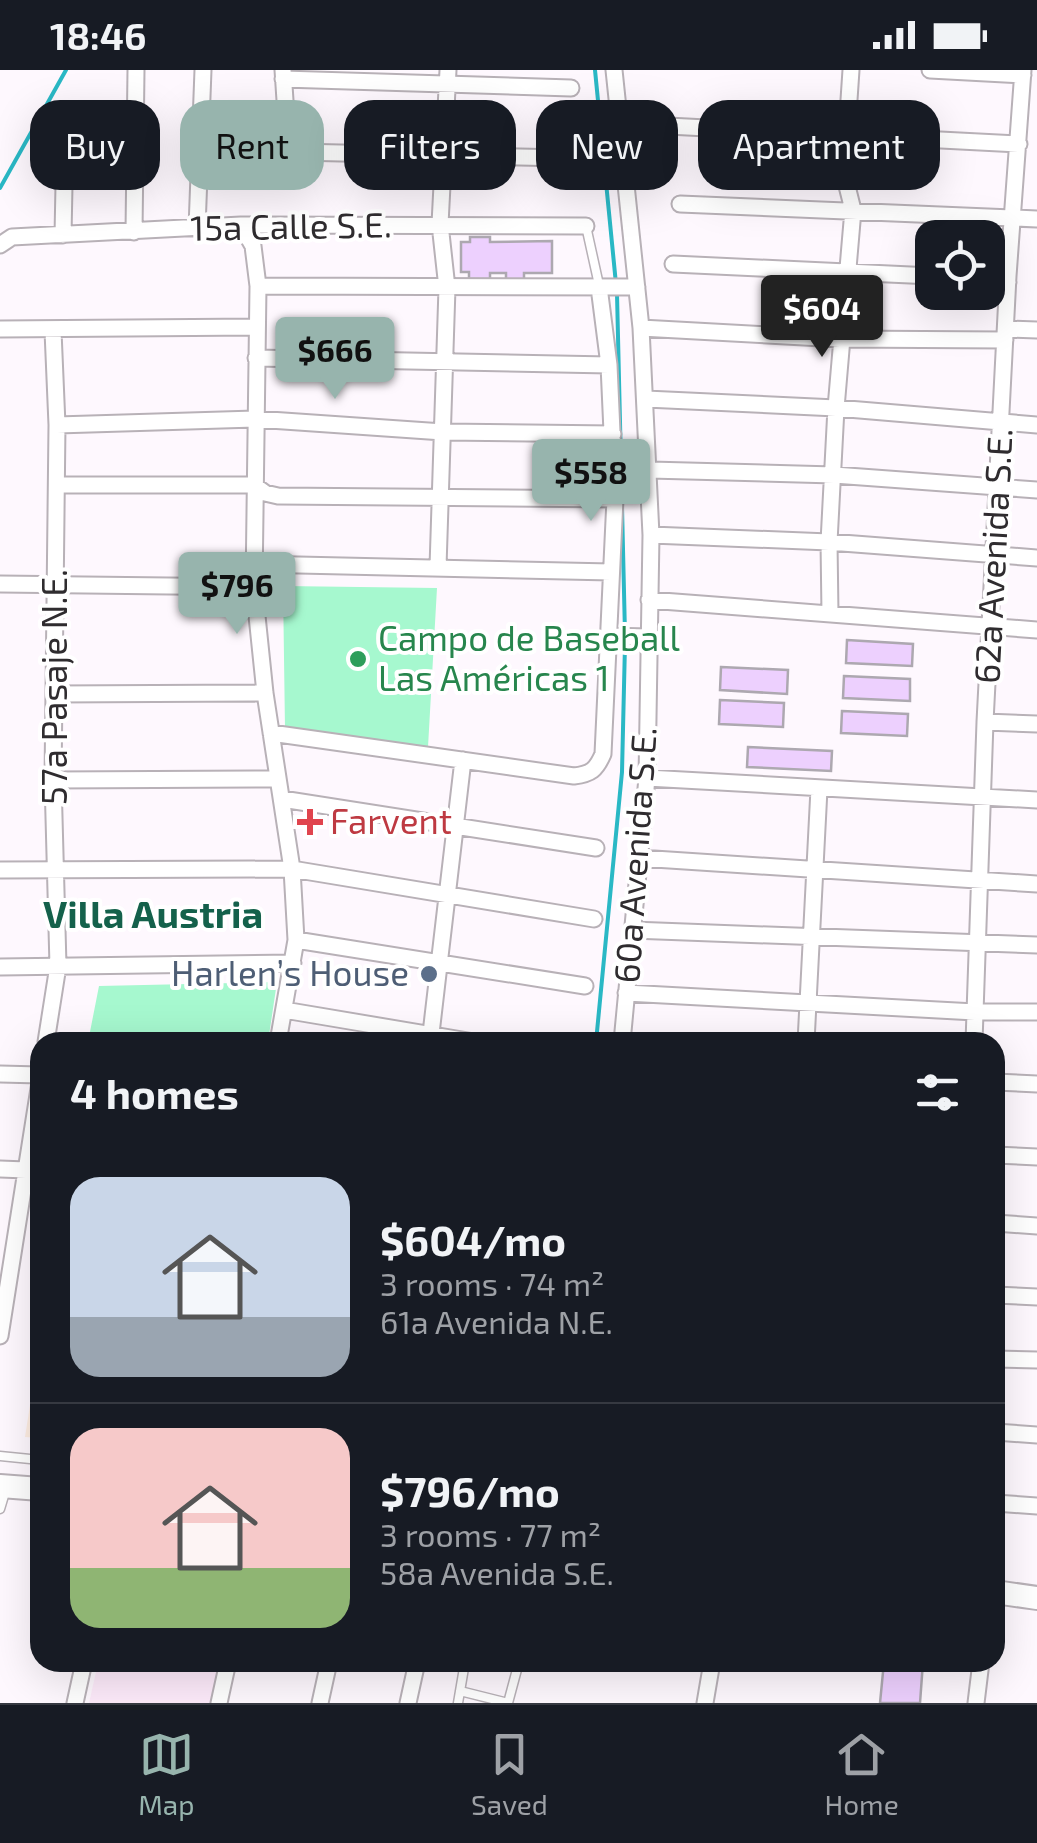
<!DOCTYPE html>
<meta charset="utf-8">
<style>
:root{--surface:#171b24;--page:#242831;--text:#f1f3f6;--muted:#9ea1a6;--line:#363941;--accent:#97b4ad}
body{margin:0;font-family:"Exo 2",sans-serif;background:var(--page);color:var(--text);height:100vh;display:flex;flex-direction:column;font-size:38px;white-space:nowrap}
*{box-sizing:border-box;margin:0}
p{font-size:32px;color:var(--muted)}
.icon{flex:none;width:55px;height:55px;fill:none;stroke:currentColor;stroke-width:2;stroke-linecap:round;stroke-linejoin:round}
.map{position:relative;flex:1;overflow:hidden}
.panel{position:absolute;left:30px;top:962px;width:975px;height:640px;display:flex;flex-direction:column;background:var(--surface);border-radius:30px;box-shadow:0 10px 40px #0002}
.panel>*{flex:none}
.guide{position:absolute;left:30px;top:30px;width:978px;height:90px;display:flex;gap:20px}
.fabs{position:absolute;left:915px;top:150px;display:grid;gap:20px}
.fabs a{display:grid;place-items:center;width:90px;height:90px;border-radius:20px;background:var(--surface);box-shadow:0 10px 40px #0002;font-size:50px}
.price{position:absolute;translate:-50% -85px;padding:0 22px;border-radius:10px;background:var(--accent);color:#111;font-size:32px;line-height:65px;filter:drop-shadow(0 2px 5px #0008)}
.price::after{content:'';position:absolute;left:50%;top:60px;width:30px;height:22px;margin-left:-15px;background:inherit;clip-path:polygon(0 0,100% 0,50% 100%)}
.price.selected{background:#222;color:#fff}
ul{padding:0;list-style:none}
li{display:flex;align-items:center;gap:30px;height:250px;padding:0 40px}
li+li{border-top:2px solid var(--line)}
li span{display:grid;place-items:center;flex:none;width:280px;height:200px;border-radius:30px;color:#555}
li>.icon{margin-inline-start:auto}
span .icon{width:120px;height:120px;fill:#fffc;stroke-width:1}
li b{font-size:42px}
h2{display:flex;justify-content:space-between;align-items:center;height:120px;padding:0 40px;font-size:42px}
.chip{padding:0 35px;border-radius:30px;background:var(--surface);box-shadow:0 10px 40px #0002;font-size:35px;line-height:90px}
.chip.selected{background:var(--accent);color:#111}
.status{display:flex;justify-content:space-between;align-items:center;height:70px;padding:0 50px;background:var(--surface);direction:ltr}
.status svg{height:28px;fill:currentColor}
.tab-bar{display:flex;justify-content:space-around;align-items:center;height:140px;border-top:2px solid var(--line);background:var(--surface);font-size:28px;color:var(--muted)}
.tab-bar a{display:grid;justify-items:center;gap:5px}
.tab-bar .selected{color:var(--accent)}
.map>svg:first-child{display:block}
.commercial{fill:#fdeafa}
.education{fill:#feede2}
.green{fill:#a6f8cf}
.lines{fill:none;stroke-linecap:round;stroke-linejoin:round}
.stream{stroke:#2ab8c5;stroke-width:4}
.building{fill:#edd0fe;stroke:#ada8b0;stroke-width:2.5}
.service-casing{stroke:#b8b1b7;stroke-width:11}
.minor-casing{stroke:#b8b1b7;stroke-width:19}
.primary-casing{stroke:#b8b1b7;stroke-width:26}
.service{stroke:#fff;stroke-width:8}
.minor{stroke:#fff;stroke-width:15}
.primary{stroke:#fff;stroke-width:22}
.leisure-dot{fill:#2e9e5b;stroke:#fff;stroke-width:4}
.health-dot{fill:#e0444e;stroke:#fff;stroke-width:4}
.service-dot{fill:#5c6f8a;stroke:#fff;stroke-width:4}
.labels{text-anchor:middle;stroke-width:8;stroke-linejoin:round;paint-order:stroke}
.street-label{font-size:35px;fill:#2f2c2f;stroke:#fff}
.leisure-label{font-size:35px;fill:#27864d;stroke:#fff;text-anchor:start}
.health-label{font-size:35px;fill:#be3a42;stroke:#fff;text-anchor:start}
.service-label{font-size:35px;fill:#4e5e75;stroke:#fff;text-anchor:end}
.neighbourhood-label{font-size:38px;font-weight:bold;fill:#14614b;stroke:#fff}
</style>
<div class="status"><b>18:46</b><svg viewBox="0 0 49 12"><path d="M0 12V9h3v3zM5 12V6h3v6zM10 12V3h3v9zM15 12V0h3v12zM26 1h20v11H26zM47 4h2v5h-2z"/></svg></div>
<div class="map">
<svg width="1037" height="1633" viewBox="0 0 1037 1633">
<rect width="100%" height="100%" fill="#fef8fe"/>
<path class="commercial" d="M 98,1593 L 221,1593 L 213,1633 L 89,1633 Z"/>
<path class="education" d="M 40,1272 L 40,1368 L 25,1367 Z"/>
<path class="green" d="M 283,516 L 437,518 L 428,677 L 285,659 Z
M 277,912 L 268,972 L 88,972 L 99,916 Z"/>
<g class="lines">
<path class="stream" d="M 595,0 L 616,214
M 0,118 L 66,0
M 617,224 L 625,564
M 596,972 L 622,702 L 625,574"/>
</g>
<path class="building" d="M 470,167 L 490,167 L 490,172 L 552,171 L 552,203 L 524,203 L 524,211 L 506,211 L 506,203 L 490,203 L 490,210 L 469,210 L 469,202 L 461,202 L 461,172 L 470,172 Z
M 847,570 L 913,574 L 912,596 L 846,593 Z
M 721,597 L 788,600 L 787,624 L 720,620 Z
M 844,606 L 910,609 L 910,631 L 843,628 Z
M 720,630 L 784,633 L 783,657 L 719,654 Z
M 842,641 L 908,644 L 907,666 L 841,663 Z
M 748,677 L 832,681 L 831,701 L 747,697 Z
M 884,1592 L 923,1592 L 920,1633 L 880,1633 Z
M 923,1592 L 968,1592 L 967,1600 L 923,1595 Z"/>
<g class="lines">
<defs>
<path id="service" d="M 586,156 L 599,215
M 0,1386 L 40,1390
M 0,1439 L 6,1419
M 460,1621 L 508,1633
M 458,1633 L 465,1592
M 508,1633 L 519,1592"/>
<path id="minor" d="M 283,0 L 288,76 L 296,82 L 565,88
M 614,0 L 641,258 L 651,465 L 647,708 L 622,972
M 930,0 L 1023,5
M 283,9 L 571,18
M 668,56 L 1019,74
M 680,134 L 1037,149
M 241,155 L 253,176 L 258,216 L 254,517 L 265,623 L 292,799 L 296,870 L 278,972
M 197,158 L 203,0
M 134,162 L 136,0
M 63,165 L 65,66
M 0,175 L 12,167 L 241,155 L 586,156
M 673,194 L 932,206
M 988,210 L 1008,212
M 258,216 L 637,217
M 641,258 L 840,269 L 1005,270
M 0,259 L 257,257
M 1006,259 L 1037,260
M 256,288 L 609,295
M 646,329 L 836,338 L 1037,355
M 57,355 L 255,349 L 443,362 L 613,364
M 650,400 L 834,405 L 1037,420
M 57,415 L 254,415 L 265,423 L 278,426 L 615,429
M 651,465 L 829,472 L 1037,488
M 254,494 L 611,502
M 438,497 L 447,218 L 440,154 L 448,0
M 0,514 L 254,517
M 649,530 L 1037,560
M 830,544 L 829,472 L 836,338 L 853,140 L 844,104 L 851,0
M 608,566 L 648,567
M 54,624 L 265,623
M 985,652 L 1037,654
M 271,663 L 574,706 C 591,704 596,700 603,684 L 615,429 L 609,295 L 599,217
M 647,708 L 1037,730
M 53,710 L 278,709
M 282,729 L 596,778
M 639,788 L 1037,814
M 0,800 L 292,799 L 594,849
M 632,860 L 1037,875
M 296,870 L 585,916
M 0,897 L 293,893
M 626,923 L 975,942 L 1037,942
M 284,940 L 474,972
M 46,972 L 58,896 L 53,710 L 57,355 L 53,261
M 430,972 L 463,690
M 806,972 L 819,719
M 974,972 L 985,652 L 1008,206 L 1023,0
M 0,1004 L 40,1005
M 995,1012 L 1037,1014
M 995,1085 L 1037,1087
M 0,1099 L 26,1100
M 995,1153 L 1037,1156
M 995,1225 L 1037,1227
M 0,1266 L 40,1012
M 995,1289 L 1037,1290
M 995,1362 L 1037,1365
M 995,1433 L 1037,1436
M 75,1633 L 84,1592
M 219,1633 L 228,1592
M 320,1633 L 329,1592
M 408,1633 L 417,1592
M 705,1633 L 712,1592
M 976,1633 L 981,1592"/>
<path id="primary" d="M 0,1416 L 40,1419
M 995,1522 L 1037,1528"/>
</defs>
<use href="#service" class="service-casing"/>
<use href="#minor" class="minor-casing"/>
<use href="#primary" class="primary-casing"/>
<use href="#service" class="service"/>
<use href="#minor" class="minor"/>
<use href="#primary" class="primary"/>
</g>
<circle class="leisure-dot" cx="358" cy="589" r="10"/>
<path class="health-dot" d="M305 737h10v10h10v10h-10v10h-10v-10h-10v-10h10z"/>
<circle class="service-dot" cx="429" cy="904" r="10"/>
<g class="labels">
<g class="street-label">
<text transform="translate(291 157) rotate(-1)" y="12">15a Calle S.E.</text>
<text transform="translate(994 486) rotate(-87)" y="12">62a Avenida S.E.</text>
<text transform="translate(55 617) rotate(-90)" y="12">57a Pasaje N.E.</text>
<text transform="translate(636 785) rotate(-86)" y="12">60a Avenida S.E.</text>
</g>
<g class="leisure-label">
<text x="378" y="581">Campo de Baseball<tspan x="378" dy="40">Las Américas 1</tspan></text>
</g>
<g class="health-label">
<text x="330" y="764">Farvent</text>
</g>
<g class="service-label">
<text x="409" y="916">Harlen’s House</text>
</g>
<g class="neighbourhood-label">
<text x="153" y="858">Villa Austria</text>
</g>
</g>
</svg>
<div class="fabs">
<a><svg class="icon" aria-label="locate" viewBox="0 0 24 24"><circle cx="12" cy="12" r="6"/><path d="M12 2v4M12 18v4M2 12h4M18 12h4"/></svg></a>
</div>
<b class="price selected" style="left:822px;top:290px">$604</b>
<b class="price" style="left:335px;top:332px">$666</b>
<b class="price" style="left:591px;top:454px">$558</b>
<b class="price" style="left:237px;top:567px">$796</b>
<div class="guide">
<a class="chip">Buy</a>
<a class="chip selected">Rent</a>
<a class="chip">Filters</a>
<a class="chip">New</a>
<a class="chip">Apartment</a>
</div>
<section class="panel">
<h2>4 homes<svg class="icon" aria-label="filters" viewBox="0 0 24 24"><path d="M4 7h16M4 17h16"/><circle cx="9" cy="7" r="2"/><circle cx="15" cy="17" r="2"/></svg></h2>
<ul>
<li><span style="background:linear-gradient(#c9d6e8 70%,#9aa5b1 0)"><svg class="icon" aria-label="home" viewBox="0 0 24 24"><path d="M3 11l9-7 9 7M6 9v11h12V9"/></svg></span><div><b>$604/mo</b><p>3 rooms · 74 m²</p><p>61a Avenida N.E.</p></div></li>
<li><span style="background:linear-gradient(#f6c9c9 70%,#8fb573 0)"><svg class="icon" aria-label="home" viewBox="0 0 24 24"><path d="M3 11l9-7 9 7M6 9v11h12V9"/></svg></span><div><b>$796/mo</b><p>3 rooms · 77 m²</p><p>58a Avenida S.E.</p></div></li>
</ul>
</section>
</div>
<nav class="tab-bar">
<a class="selected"><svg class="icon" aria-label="map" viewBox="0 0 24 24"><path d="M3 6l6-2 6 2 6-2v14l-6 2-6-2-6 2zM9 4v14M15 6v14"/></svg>Map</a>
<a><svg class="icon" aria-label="saved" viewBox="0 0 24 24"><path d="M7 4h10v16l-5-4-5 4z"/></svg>Saved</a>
<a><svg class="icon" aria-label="home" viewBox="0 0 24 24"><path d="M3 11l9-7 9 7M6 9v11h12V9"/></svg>Home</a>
</nav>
